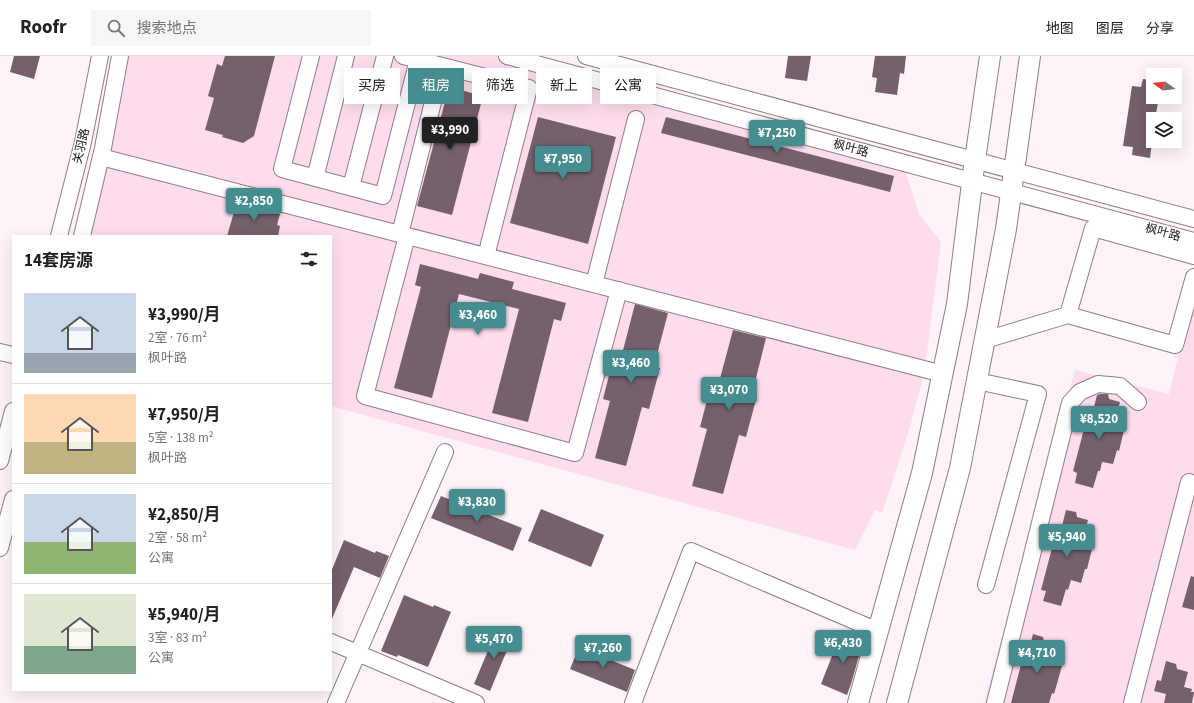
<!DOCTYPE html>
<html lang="zh">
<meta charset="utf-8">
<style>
:root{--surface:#fff;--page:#f6f6f6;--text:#202124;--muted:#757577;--line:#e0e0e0;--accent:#458d8f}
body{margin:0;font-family:"Source Sans 3","Noto Sans SC",sans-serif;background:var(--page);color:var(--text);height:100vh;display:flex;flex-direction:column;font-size:15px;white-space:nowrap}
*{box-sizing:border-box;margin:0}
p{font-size:13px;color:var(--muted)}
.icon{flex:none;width:22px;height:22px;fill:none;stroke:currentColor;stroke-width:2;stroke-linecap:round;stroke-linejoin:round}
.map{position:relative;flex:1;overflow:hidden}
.side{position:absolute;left:12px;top:179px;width:320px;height:456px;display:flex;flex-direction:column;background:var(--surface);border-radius:0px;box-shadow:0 4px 16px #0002}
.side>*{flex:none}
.banner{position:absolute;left:344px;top:12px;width:380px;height:36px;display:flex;gap:8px}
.needle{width:26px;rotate:285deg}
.buttons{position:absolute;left:1146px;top:12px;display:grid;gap:8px}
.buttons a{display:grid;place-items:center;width:36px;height:36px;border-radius:0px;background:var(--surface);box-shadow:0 4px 16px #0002;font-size:20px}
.price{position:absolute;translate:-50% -34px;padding:0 9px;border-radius:4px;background:var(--accent);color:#fff;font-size:13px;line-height:26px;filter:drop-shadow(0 1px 2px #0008)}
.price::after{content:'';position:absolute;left:50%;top:24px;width:12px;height:9px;margin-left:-6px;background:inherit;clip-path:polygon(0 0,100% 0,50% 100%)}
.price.on{background:#222;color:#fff}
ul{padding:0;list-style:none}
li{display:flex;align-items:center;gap:12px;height:100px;padding:0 12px}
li+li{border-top:1px solid var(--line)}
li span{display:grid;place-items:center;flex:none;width:112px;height:80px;border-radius:0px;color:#555}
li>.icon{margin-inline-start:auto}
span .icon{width:48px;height:48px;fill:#fffc;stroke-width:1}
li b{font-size:17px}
h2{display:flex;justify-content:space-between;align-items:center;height:48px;padding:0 12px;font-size:17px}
.tag{padding:0 14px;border-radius:0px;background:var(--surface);box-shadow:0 4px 16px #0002;font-size:14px;line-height:36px}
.tag.on{background:var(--accent);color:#fff}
header{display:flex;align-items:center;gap:24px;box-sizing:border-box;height:56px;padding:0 20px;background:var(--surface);border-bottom:1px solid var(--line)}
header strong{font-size:19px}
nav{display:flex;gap:22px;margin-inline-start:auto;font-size:14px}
.search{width:280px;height:36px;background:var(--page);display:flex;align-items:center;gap:10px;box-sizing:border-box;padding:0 14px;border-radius:0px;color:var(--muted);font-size:15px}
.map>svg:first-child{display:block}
.green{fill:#fddcee}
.building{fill:#75606c}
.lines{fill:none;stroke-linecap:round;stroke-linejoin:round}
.minor-casing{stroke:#927b88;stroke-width:18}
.major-casing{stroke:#927b88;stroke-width:22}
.minor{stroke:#fff;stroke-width:16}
.major{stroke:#fff;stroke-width:20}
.labels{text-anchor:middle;stroke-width:3;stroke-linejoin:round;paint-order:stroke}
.street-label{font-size:12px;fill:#1b1318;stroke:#fff}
</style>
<header>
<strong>Roofr</strong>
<div class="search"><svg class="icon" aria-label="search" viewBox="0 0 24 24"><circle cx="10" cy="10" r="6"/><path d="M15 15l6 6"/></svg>搜索地点</div>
<nav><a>地图</a><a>图层</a><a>分享</a></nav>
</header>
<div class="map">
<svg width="1194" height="647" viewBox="0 0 1194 647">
<rect width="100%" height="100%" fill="#fdf3f9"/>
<path class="green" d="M 123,0 L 507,0 L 900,106 L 906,117 L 919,158 L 941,186 L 925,313 L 910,371 L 882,457 L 875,454 L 855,494 L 331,350 L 331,180 L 86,180 Z
M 1194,236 L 1194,647 L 984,647 L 1075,314 L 1169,338 Z"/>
<path class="building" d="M 14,0 L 40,0 L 34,23 L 10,16 Z
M 225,0 L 275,0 L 254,80 L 243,87 L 222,81 L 223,79 L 205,74 L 214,42 L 208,40 L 217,8 L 222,10 Z
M 788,0 L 811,0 L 807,25 L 785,22 Z
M 875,0 L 906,0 L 904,18 L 900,17 L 897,39 L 875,36 L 877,22 L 872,21 Z
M 1143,23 L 1153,24 L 1153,41 L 1159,41 L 1155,63 L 1153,63 L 1153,79 L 1150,102 L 1132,99 L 1133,91 L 1123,90 L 1132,30 L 1141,31 Z
M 449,31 L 483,40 L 452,159 L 417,150 Z
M 538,61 L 616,81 L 588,188 L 510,167 Z
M 666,61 L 894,120 L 890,136 L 661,77 Z
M 237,146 L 280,158 L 277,169 L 280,170 L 278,180 L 227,180 Z
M 420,208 L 478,223 L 480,217 L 514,226 L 512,233 L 566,247 L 561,265 L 554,263 L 528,366 L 492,357 L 519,253 L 459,238 L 432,342 L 394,332 L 421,231 L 415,229 Z
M 635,248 L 668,257 L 654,310 L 660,312 L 649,353 L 642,351 L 626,410 L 595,402 L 610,345 L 603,343 L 614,300 L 621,302 Z
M 733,274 L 766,282 L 752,338 L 757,340 L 746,381 L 739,379 L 723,438 L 692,430 L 707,373 L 700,371 L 711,329 L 718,330 Z
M 1100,338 L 1108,338 L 1109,343 L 1120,346 L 1116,361 L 1123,363 L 1123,365 L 1126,366 L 1119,395 L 1117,394 L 1113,408 L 1102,406 L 1100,415 L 1098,415 L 1093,432 L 1075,427 L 1077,417 L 1073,415 L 1089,354 L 1093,355 L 1097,339 Z
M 441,440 L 522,472 L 513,495 L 431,462 Z
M 541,453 L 604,479 L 591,511 L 528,485 Z
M 1066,454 L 1076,456 L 1077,461 L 1088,464 L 1084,479 L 1092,481 L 1091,484 L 1094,485 L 1087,513 L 1085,513 L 1081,527 L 1071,524 L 1068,534 L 1066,533 L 1061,550 L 1043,545 L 1046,535 L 1041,534 L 1057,473 L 1061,474 Z
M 344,484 L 375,497 L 376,495 L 389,500 L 380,522 L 354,511 L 331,565 L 331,516 Z
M 1191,520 L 1194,521 L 1194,554 L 1182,551 Z
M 404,539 L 433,551 L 434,549 L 451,556 L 428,611 L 398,599 L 397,601 L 381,595 Z
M 497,573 L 513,580 L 490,635 L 474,628 Z
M 841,577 L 863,586 L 851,628 L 847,639 L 821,628 Z
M 1033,578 L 1043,581 L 1044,586 L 1055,589 L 1051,604 L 1059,606 L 1058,609 L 1062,610 L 1054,638 L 1052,637 L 1049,647 L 1011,647 L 1024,597 L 1028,598 Z
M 579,591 L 635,614 L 627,636 L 570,613 Z
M 1166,605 L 1176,608 L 1177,613 L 1188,616 L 1184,631 L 1192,633 L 1191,636 L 1194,636 L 1192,647 L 1164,647 L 1166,638 L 1154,635 L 1157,624 L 1161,625 Z"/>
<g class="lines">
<defs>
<path id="minor" d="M 311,0 L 282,113 L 383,140 L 418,4
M 403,0 L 529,32 L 486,200
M 507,0 L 1194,185
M 586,0 L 1194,163
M 101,101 L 943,318
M 315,122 L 346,0
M 351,131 L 385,0
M 400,178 L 442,10
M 59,180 L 83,86 L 100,0
M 82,180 L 103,92 L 120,0
M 407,180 L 365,340 L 575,397 L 619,234
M 594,228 L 636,63
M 1068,259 L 1093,172 L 1194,200
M 985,284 L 1068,259 L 1175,289 L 1194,221
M 0,296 L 13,299
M 977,325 L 1038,338 L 986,529
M 0,405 L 13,355
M 0,492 L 13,443
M 331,586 L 476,647
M 336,647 L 445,396
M 633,647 L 691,495 L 878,575
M 995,647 L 1070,347 L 1080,336 L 1098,328 L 1120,330 L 1138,346
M 1132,647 L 1189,426"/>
<path id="major" d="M 858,647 L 922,417 L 957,248 L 974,111 L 990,0
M 897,647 L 960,412 L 1006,173 L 1030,0"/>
</defs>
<use href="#minor" class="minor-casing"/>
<use href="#major" class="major-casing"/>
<use href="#minor" class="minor"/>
<use href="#major" class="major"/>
</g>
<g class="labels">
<g class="street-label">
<text transform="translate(81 90) rotate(-77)" y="4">关羽路</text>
<text transform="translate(851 92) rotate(15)" y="4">枫叶路</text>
<text transform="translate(1163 176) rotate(15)" y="4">枫叶路</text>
</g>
</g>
</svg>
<div class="buttons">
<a><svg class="needle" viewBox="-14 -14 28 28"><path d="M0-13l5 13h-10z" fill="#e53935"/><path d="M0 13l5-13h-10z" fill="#757577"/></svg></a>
<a><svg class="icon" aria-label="layers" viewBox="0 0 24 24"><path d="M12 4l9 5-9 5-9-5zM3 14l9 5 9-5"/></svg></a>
</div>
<b class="price on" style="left:450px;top:95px">¥3,990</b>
<b class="price" style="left:777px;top:98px">¥7,250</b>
<b class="price" style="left:563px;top:124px">¥7,950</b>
<b class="price" style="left:254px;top:166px">¥2,850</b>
<b class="price" style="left:478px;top:280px">¥3,460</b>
<b class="price" style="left:631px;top:328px">¥3,460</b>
<b class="price" style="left:729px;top:355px">¥3,070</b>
<b class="price" style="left:1099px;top:384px">¥8,520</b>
<b class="price" style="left:477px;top:467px">¥3,830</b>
<b class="price" style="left:1067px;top:502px">¥5,940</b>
<b class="price" style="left:494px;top:604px">¥5,470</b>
<b class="price" style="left:843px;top:608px">¥6,430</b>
<b class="price" style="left:603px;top:613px">¥7,260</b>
<b class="price" style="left:1037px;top:618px">¥4,710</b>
<div class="banner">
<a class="tag">买房</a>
<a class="tag on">租房</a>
<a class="tag">筛选</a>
<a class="tag">新上</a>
<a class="tag">公寓</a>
</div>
<section class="side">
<h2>14套房源<svg class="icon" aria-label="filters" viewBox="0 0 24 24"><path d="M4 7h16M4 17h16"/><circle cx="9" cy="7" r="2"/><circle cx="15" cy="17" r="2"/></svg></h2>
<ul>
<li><span style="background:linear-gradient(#c9d6e8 75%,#9aa5b1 0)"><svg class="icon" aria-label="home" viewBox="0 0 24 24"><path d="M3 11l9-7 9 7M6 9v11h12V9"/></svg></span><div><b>¥3,990/月</b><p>2室 · 76 m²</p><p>枫叶路</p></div></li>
<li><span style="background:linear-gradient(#ffd9b3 60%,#c2b280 0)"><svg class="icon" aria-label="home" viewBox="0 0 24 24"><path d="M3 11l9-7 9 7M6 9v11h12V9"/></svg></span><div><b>¥7,950/月</b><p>5室 · 138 m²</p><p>枫叶路</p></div></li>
<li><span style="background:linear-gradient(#c9d6e8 60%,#8fb573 0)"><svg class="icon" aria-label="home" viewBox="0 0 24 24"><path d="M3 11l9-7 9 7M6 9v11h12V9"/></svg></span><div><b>¥2,850/月</b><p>2室 · 58 m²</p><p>公寓</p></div></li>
<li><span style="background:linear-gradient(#dfe7d0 65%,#7fa58c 0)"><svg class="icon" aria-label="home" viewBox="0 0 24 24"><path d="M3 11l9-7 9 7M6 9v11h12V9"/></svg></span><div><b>¥5,940/月</b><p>3室 · 83 m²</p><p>公寓</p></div></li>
</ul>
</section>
</div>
